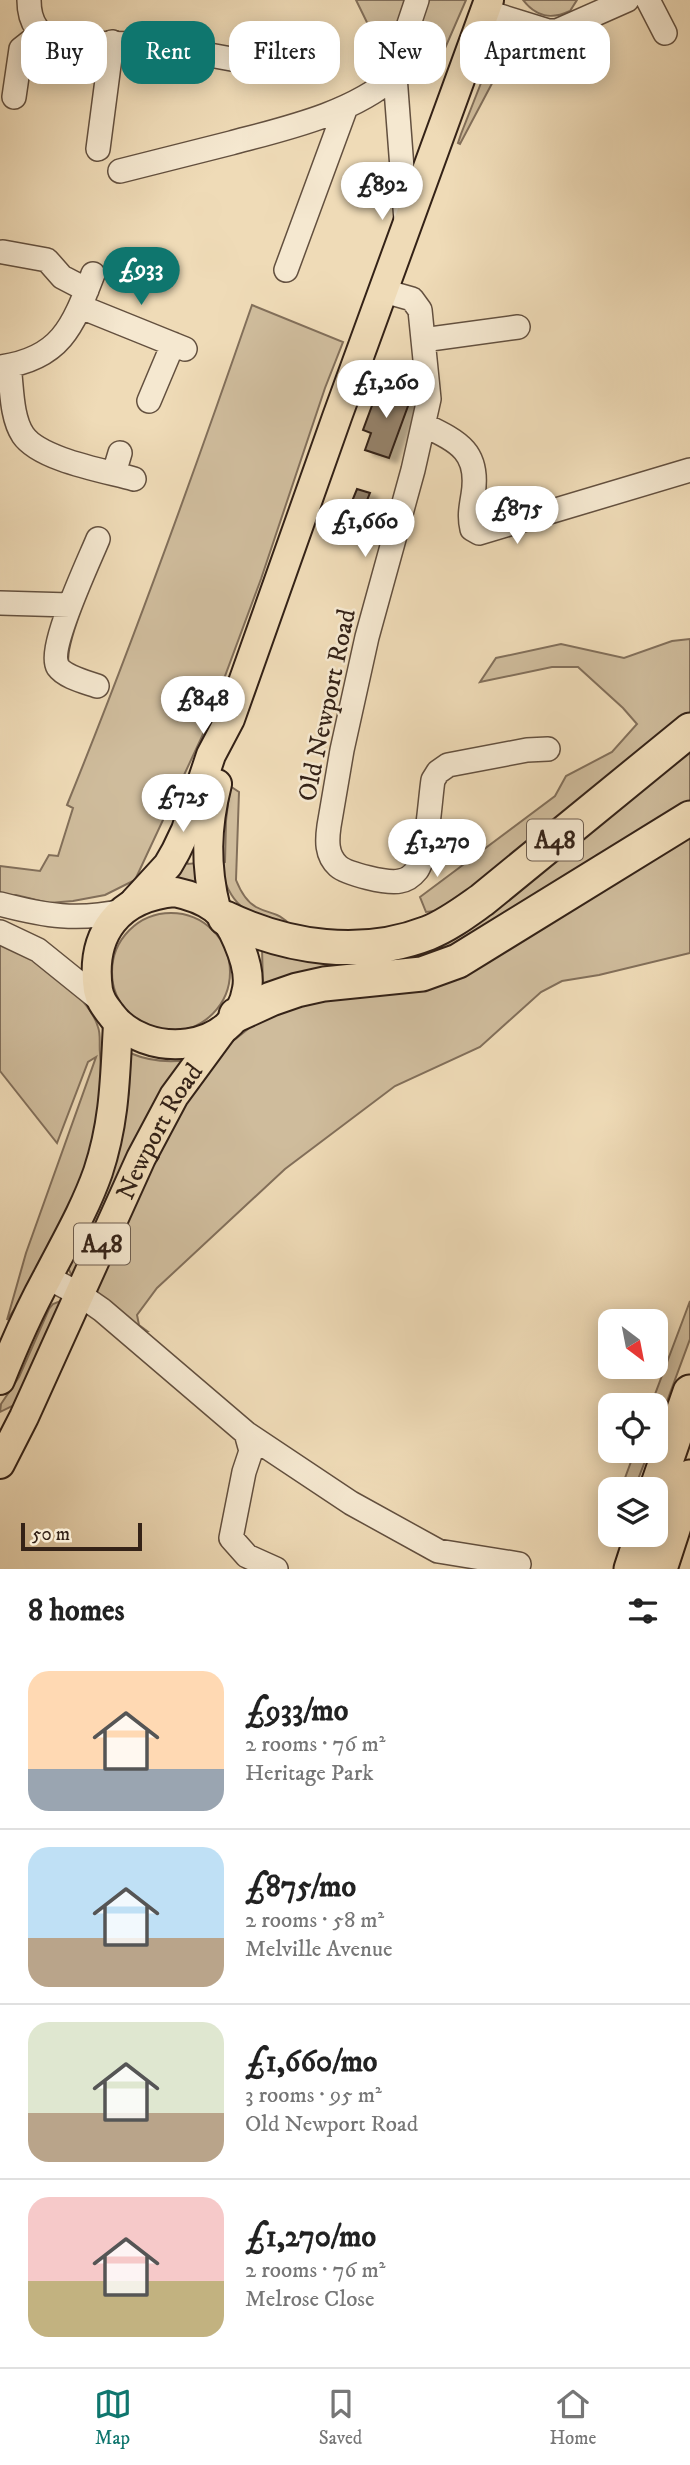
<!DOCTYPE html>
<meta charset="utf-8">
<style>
:root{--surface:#fff;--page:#f6f6f6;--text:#222;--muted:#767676;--line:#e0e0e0;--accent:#0f766e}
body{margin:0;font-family:"IM FELL DW Pica",serif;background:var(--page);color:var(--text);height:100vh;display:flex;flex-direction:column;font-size:26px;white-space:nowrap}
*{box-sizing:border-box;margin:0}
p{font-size:23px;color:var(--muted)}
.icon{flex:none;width:38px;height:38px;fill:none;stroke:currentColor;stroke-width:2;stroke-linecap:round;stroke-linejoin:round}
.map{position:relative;height:1569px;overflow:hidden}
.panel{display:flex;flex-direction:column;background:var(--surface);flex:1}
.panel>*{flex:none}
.hud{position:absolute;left:21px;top:21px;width:649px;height:63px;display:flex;gap:14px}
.needle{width:46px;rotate:148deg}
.controls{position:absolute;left:598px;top:1309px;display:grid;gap:14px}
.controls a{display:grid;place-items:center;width:70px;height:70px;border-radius:14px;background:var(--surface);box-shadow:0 4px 18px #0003;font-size:35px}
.scale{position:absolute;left:21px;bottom:18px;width:121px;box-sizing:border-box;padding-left:7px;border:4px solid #342217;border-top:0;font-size:19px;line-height:24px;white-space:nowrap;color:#342217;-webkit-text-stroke:5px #f5e8d0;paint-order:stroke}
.price{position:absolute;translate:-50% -60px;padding:0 16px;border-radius:24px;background:#fff;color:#222;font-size:23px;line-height:46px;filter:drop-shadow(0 2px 4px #0008)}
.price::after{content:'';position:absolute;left:50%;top:42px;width:21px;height:16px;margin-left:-10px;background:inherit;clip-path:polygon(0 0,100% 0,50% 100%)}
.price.on{background:var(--accent);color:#fff}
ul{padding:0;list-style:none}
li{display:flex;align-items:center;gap:21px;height:175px;padding:0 28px}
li+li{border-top:2px solid var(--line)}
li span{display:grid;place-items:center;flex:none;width:196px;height:140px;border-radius:21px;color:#555}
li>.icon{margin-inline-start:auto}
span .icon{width:84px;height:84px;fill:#fffc;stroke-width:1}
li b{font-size:30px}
h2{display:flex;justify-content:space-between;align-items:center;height:84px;padding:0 28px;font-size:30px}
.chip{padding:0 24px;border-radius:21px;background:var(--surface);box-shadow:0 4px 18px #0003;font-size:24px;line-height:63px}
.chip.on{background:var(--accent);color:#fff}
.tabs{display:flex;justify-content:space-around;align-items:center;height:98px;border-top:2px solid var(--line);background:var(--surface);font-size:19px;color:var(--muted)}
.tabs a{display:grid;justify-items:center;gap:4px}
.tabs .on{color:var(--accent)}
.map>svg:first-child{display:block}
.green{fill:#cfbc9c;stroke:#826f5a;stroke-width:2}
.building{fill:#95826a;stroke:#342217;stroke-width:2;filter:url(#shadow)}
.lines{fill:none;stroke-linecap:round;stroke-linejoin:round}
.minor-casing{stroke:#63503f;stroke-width:26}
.major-casing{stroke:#342217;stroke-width:32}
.highway-casing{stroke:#342217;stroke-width:37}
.minor{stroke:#f5e8d0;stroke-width:23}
.major{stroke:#efdbb7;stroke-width:28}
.highway{stroke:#efdbb7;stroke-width:33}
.labels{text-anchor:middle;stroke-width:5;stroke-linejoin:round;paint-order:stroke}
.shield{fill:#f5e8d0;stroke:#6e5d4e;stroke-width:2}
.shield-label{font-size:24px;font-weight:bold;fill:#342217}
.street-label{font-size:26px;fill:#342217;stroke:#f5e8d0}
</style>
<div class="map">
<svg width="690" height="1569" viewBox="0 0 690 1569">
<defs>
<filter id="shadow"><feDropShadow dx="8" dy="4.5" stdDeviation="2" flood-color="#0004"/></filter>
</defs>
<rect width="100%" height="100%" fill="#efdbb7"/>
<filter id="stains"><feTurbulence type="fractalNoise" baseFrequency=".00286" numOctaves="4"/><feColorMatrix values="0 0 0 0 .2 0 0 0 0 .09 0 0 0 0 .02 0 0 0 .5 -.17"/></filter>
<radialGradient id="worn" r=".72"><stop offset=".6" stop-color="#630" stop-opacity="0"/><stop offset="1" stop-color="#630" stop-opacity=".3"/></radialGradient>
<path class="green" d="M 356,0 L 466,0 L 443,53 L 413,60 L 383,55 Z
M 523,0 L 577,0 L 570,11 C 551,20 536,17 523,0 Z
M 504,42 L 524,45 L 507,55 L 460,144 L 458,143 L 461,134 L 494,50 Z
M 252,305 L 343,342 L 325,388 L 261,579 L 205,730 L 135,880 L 105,895 L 73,901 L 49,903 L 16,895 L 0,895 L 0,866 L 40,871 L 49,855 L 58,856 L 73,808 L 67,805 C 134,640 194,473 252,305 Z
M 690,639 L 690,712 L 452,909 L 426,912 L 420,897 L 555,796 L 566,776 L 612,752 L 637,724 L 623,708 L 578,667 L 552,667 L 480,682 L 496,658 L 561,644 L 624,658 L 672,641 Z
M 690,751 L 690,801 L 598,863 L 459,949 L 405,965 L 263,986 L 262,948 L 404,950 Z
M 230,786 L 239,792 L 236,880 C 240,890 247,902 256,907 C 271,915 278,911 291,926 C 247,912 232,912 219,864 L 225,862 L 226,821 Z
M 690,836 L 690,953 L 599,975 L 562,981 L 541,992 L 480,1047 L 395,1086 L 285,1169 L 157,1288 L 137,1315 L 139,1325 L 147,1331 L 135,1331 L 114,1313 L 92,1288 L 164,1129 L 228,1045 L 253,1025 L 286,1006 L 409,986 Z
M 185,857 L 188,864 L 197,863 L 199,884 L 167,880 Z
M112 972a59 59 0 1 1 118 0a59 59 0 1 1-118 0Z
M 0,940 C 8,943 17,946 24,951 C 48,967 90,999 98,1027 C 101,1035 99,1044 100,1053 C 107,1150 62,1243 7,1320 L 26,1253 L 96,1057 L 88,1062 L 57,1143 L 0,1071 Z
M 130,1053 C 149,1061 166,1063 187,1060 L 72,1276 L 67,1266 L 120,1136 L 129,1092 Z
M 63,1300 L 19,1407 L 14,1405 L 0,1412 L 1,1404 L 19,1377 L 49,1309 L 53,1304 Z
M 690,1301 L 690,1339 L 656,1431 L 656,1405 L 651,1405 Z
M 635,1451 L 649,1451 L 635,1487 L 622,1486 Z"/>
<path class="building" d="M 380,384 L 412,395 L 389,458 L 365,450 L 371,433 L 363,430 Z
M 357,489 L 370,493 L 359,520 L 346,516 Z"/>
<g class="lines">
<defs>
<path id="minor" d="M 29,0 C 29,23 39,38 62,43 L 149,44 L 237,60
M 648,0 L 665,33
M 484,11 L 548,31 L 557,31 L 627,0
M 14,97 L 21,49 L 40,34
M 98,149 L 112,42
M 120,171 C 157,162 194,152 231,143 C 287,128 351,114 395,76
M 406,221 L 395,76 L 400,51 L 417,0
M 3,252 L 47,260 L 62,277 L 87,290
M 286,270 L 346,107
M 384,291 L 412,299 L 420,310 L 429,399 L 413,470 L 367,637 L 342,750 L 329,826 C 327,840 326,855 338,866 C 347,874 388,884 400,881 C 407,880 413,875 417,870 C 427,857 430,799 433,780 L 438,772 L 448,765 L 527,750 L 548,749
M 81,307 L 185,349
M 423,340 L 518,327
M 9,366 C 12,387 11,417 23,435 C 40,460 106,471 134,479
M 0,367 C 61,359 73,326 93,274
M 149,401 L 173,344
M 424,425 C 459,442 480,452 473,495 C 471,507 469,517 472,529 L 479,533 L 690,470
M 114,473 L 120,453
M 0,603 L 70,605
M 97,686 C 86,682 65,677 58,667 C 47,649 89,561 98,539
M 0,904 C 46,916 77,921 123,911
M 0,932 L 38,950 L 100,1000
M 47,1277 L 79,1294 L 102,1310 L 246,1433 L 351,1503 L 438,1551 L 519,1564
M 246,1433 L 251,1451 L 244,1472 L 231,1538 L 247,1556 L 276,1569"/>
<g id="major">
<path d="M 175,892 C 207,899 226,911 238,942 C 244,956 250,974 247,989 C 237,1054 144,1061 110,1013 C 104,1005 100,1000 98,990 C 90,933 119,897 175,892 Z"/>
<path d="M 135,901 L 168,865 L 176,851 L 186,830 L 211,755 L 230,719 L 337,417 L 489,0"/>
<path d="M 216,909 C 205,866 206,827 217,784"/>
<path d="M 0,1380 C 14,1345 29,1311 47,1278 C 65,1243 85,1209 98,1172 C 115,1121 115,1077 118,1024"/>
<path id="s1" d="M 0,1464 L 24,1417 L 141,1158 L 174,1096 L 221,1032"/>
</g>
<path id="highway" d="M 225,918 C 288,948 361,959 428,933 C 448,925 465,912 482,900 L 690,730
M 236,1015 L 271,999 L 297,990 L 324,984 L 422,974 L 458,961 L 690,818
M 656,1490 L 690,1392
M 631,1569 L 642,1535
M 660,1569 L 690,1477"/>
</defs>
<use href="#minor" class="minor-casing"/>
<use href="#major" class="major-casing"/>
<use href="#highway" class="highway-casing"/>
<use href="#minor" class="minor"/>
<use href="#major" class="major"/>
<use href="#highway" class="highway"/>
</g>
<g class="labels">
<g class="shield">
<rect x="527" y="819.5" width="56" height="41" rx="5"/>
<rect x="74" y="1223.5" width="56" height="41" rx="5"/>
</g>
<g class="shield-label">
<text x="555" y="848">A48</text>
<text x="102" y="1252">A48</text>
</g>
<g class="street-label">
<text transform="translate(326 705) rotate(-78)" y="9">Old Newport Road</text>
<text dy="9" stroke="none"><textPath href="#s1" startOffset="369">Newport Road</textPath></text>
</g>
</g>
<rect width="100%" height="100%" filter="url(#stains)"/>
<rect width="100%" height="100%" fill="url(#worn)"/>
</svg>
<div class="controls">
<a><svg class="needle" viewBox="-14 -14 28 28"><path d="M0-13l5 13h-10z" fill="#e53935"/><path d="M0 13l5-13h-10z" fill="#767676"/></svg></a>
<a><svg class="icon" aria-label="locate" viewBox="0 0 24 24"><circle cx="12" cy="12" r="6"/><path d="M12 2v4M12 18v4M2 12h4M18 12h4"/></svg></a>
<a><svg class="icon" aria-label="layers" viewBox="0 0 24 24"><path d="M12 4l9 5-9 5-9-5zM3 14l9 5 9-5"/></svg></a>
</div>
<div class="scale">50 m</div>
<b class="price" style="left:382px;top:222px">£892</b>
<b class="price on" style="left:141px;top:307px">£933</b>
<b class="price" style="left:386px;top:420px">£1,260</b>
<b class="price" style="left:517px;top:546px">£875</b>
<b class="price" style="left:365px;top:559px">£1,660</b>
<b class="price" style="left:203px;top:736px">£848</b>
<b class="price" style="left:183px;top:834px">£725</b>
<b class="price" style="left:437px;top:879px">£1,270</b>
<div class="hud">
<a class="chip">Buy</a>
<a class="chip on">Rent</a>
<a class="chip">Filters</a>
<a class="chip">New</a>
<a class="chip">Apartment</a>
</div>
</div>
<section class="panel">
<h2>8 homes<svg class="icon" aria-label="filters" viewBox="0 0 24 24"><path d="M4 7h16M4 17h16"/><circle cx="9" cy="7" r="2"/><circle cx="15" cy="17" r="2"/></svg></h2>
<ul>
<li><span style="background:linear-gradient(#ffd9b3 70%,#9aa5b1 0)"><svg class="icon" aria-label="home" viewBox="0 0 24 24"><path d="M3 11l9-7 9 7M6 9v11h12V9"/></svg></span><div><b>£933/mo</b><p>2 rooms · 76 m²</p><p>Heritage Park</p></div></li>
<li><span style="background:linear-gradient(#bfe0f5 65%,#b9a48a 0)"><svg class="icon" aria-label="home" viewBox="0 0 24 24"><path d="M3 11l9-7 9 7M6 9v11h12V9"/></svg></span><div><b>£875/mo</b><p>2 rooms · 58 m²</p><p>Melville Avenue</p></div></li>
<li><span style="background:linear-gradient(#dfe7d0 65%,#b9a48a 0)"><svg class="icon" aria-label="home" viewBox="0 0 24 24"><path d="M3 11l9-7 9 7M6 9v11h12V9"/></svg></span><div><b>£1,660/mo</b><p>3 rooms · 95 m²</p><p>Old Newport Road</p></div></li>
<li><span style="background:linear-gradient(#f6c9c9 60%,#c2b280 0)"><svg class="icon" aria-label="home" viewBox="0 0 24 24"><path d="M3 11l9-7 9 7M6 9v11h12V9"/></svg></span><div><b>£1,270/mo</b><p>2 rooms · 76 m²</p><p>Melrose Close</p></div></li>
</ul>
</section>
<nav class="tabs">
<a class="on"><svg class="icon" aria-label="map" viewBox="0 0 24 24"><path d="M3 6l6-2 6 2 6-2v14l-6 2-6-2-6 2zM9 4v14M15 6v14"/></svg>Map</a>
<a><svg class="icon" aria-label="saved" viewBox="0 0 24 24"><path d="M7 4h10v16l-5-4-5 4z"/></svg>Saved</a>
<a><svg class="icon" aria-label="home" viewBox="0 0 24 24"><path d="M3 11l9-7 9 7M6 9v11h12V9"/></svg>Home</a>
</nav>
